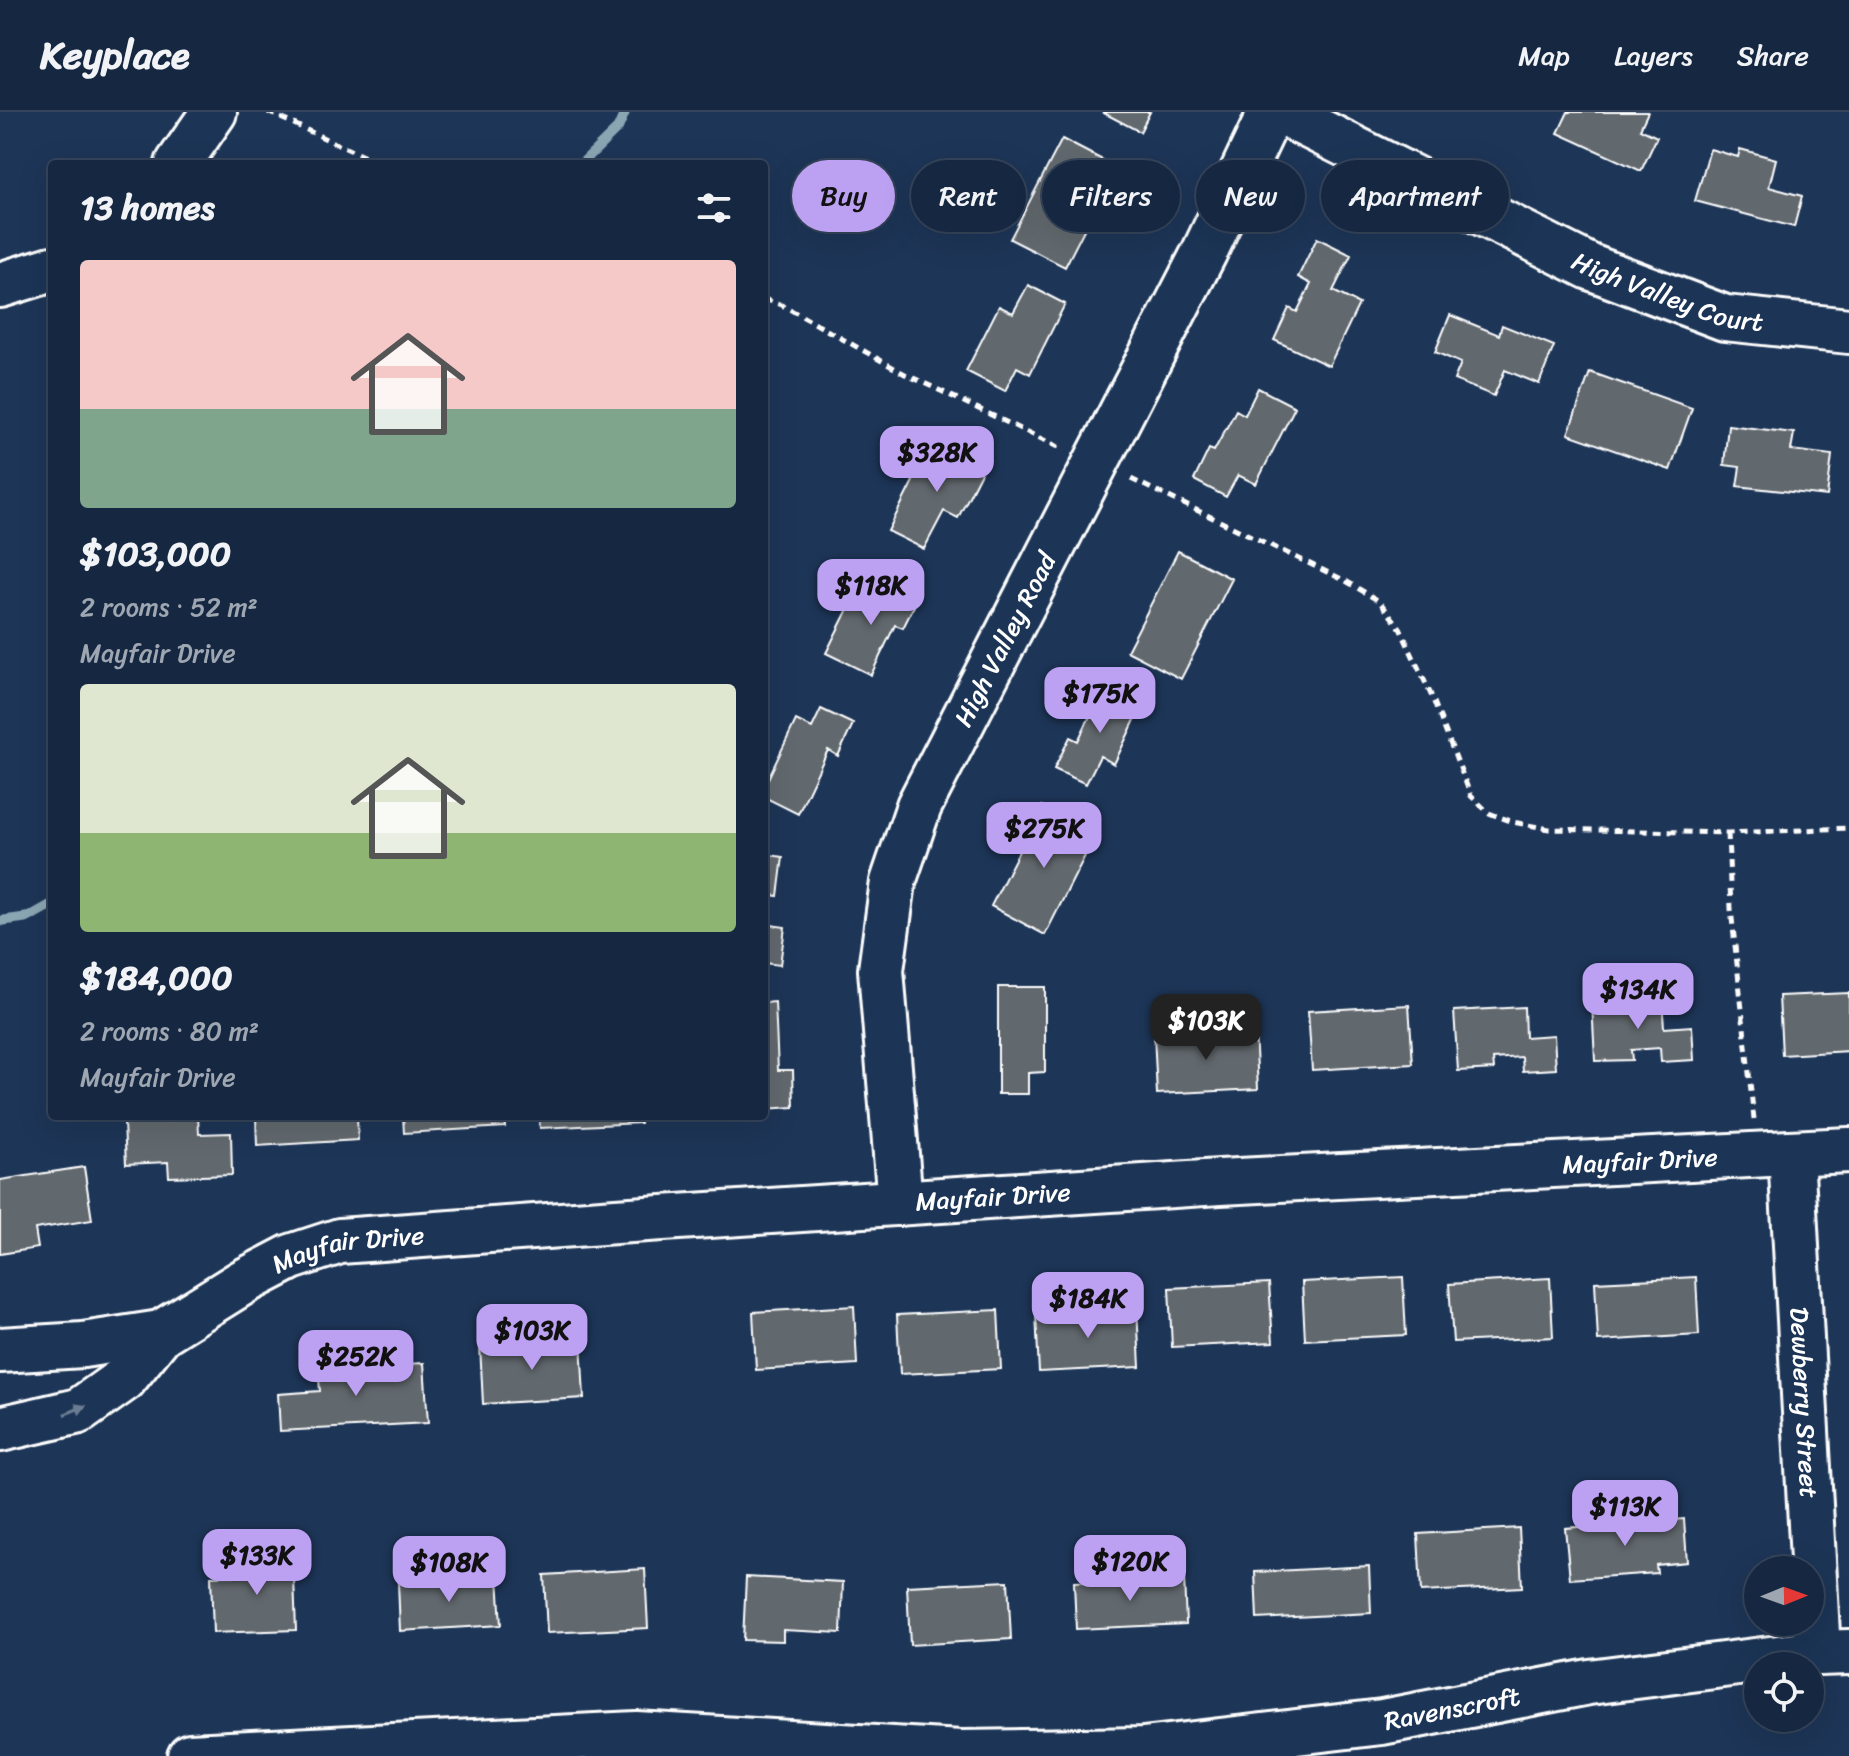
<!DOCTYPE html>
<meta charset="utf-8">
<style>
:root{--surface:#162841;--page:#23344c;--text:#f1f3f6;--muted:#9ea6b1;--line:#35445a;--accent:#bca0f2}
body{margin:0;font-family:Sriracha,sans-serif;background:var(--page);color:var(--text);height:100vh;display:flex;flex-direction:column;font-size:30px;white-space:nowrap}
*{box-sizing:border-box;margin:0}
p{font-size:26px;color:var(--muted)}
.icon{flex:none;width:44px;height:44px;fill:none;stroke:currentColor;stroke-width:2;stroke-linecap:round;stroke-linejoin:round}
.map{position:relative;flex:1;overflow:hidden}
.side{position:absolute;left:48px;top:48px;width:720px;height:960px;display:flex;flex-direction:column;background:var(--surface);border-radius:8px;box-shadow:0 8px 32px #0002,0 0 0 2px var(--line)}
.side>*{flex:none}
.banner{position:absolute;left:792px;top:48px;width:760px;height:72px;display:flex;gap:16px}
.needle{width:52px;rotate:89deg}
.fabs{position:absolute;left:1744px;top:1444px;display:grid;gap:16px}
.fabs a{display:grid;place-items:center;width:80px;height:80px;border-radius:50%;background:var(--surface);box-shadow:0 8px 32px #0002,0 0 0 2px var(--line);font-size:40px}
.price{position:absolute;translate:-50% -68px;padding:0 18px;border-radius:16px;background:var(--accent);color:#111;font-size:26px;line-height:52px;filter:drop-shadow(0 2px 4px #0008)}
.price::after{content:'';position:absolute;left:50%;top:48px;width:24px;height:18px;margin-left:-12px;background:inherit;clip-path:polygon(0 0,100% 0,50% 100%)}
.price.selected{background:#222;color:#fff}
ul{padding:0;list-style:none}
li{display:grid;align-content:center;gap:16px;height:424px;padding:0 32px}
li span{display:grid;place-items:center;height:248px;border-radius:8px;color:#555}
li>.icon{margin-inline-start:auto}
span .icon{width:144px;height:144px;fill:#fffc;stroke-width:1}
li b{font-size:34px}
h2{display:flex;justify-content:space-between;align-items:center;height:96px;padding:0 32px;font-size:34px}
.chip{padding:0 28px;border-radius:36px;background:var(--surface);box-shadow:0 8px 32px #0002,0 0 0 2px var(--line);font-size:28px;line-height:72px}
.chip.selected{background:var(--accent);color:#111}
header{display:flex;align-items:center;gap:48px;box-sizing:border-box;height:112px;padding:0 40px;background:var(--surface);border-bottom:2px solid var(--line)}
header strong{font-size:38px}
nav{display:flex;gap:44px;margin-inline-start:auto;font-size:28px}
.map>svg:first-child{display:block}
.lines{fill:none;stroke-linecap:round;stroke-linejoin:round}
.stream{stroke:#8ba6b3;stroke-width:10}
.building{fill:#62696e;stroke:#fff;stroke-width:2}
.minor-casing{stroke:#fff;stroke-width:50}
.path{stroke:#fff;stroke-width:5;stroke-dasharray:8 6;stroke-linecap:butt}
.minor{stroke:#1d3557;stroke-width:44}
.oneway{fill:#6c7c92}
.labels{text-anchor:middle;stroke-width:8;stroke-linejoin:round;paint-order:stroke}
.street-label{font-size:26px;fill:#fff;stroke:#1d3557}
</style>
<header>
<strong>Keyplace</strong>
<nav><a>Map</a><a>Layers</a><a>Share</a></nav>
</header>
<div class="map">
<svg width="1849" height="1644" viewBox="0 0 1849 1644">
<rect width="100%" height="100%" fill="#1d3557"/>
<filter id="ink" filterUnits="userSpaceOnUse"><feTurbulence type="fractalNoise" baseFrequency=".0125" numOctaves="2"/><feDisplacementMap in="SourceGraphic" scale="16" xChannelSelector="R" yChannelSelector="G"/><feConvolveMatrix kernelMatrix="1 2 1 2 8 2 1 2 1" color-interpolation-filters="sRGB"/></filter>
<g filter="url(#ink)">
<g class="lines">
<path class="stream" d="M 581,52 L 618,16 L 625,0
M 0,809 L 29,805 L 52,792"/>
</g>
<path class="building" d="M 1102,0 L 1150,0 L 1140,20 Z
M 1568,0 L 1648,0 L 1640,17 L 1657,25 L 1641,59 L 1558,21 Z
M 1062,27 L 1116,55 L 1065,155 L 1010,127 Z
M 1710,37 L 1738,45 L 1740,37 L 1776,47 L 1769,75 L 1802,84 L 1794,115 L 1695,89 Z
M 1317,126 L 1351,143 L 1333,179 L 1359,192 L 1329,254 L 1274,228 L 1289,196 L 1297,200 L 1311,172 L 1298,165 Z
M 1028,173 L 1065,192 L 1030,262 L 1017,255 L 1005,279 L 966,259 L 999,194 L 1013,201 Z
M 1450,203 L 1499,223 L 1502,213 L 1554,234 L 1539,272 L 1505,258 L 1494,284 L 1454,268 L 1461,251 L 1435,240 Z
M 1590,260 L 1692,296 L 1670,358 L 1568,322 Z
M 1258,276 L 1295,295 L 1256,372 L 1238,363 L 1226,385 L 1194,368 L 1209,337 L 1214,339 L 1236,298 L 1245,303 Z
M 1728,313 L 1794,321 L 1791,338 L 1832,343 L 1827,384 L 1737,374 L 1740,355 L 1724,353 Z
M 948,329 L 987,349 L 958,406 L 944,399 L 924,437 L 888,419 L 921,353 L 933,359 Z
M 1178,439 L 1232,467 L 1181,567 L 1127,539 Z
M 881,468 L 918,486 L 903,516 L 895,513 L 871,563 L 826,541 L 853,487 L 868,495 Z
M 1105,573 L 1143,591 L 1114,652 L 1100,644 L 1086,672 L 1054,657 L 1070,625 L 1078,629 Z
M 821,597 L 853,612 L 838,644 L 828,638 L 798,702 L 764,685 L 764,675 L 796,608 L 812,616 Z
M 1042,694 L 1096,722 L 1045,823 L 991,794 Z
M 764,742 L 783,745 L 778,784 L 764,782 Z
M 764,812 L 785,815 L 780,853 L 764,851 Z
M 998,875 L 1045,875 L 1045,960 L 1028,961 L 1028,982 L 998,982 Z
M 1849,881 L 1849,939 L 1782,943 L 1779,884 Z
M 1662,886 L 1664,916 L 1692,914 L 1694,948 L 1661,950 L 1660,936 L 1631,938 L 1632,948 L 1595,949 L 1592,890 Z
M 775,890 L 778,958 L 793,958 L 794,995 L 764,997 L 764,891 Z
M 1409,893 L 1413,952 L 1312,958 L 1308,899 Z
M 1524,895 L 1525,925 L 1554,923 L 1556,957 L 1523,959 L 1522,945 L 1493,947 L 1494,957 L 1458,959 L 1454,899 Z
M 1255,918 L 1258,977 L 1157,982 L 1154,923 Z
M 168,1004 L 198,1004 L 199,1022 L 231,1021 L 232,1063 L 169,1065 L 168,1050 L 126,1052 L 124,1011 L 169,1009 Z
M 256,1004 L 357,1004 L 358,1028 L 257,1034 Z
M 403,1004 L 504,1004 L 505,1015 L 404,1021 Z
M 539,1004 L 640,1004 L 640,1011 L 540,1016 Z
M 84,1055 L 92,1108 L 35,1117 L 38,1136 L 0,1142 L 0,1068 Z
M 1403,1165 L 1406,1223 L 1305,1228 L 1302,1170 Z
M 1696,1165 L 1699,1223 L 1598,1229 L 1595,1170 Z
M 1550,1166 L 1553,1225 L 1453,1230 L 1449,1172 Z
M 1269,1171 L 1273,1230 L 1172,1235 L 1169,1176 Z
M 854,1194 L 857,1252 L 756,1258 L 753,1200 Z
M 1137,1196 L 1140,1255 L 1039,1260 L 1036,1202 Z
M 998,1198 L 1001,1257 L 900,1262 L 897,1203 Z
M 581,1228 L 584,1286 L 483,1292 L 480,1233 Z
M 353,1240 L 354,1270 L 386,1268 L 386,1253 L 424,1251 L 428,1311 L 280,1319 L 278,1282 L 320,1279 L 317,1242 Z
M 1684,1407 L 1687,1450 L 1656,1453 L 1657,1461 L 1570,1467 L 1565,1416 Z
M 1519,1416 L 1522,1475 L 1421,1480 L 1418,1422 Z
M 293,1439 L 296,1518 L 213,1521 L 211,1464 L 256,1463 L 255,1441 Z
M 1369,1454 L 1371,1501 L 1257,1507 L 1255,1460 Z
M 645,1457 L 648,1516 L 547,1521 L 544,1463 Z
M 498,1465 L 501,1513 L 400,1519 L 398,1470 Z
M 746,1465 L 843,1470 L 841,1521 L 783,1518 L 783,1529 L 743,1528 Z
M 1184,1465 L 1186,1512 L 1076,1517 L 1074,1470 Z
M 1008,1469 L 1011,1527 L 910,1533 L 907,1474 Z"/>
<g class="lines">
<defs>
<g id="minor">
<path id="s1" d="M 1281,0 L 1590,155 L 1725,206 L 1849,219"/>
<path d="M 178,52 L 214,0"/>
<path d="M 0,173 L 52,157"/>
<path id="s2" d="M 1791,1041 L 1818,1541"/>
<path id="s3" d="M 900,1091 L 881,858 L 893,770 L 919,694 L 1204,141 L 1271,0"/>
<path d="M 0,1238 L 83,1233 L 161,1221"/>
<path id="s4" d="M 0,1317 L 79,1299 L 124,1267 L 161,1221 L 243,1170 L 291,1145 L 340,1129 L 616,1109 L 1220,1070 L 1849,1038"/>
<path id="s5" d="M 190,1644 L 636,1622 L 961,1641 L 1143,1638 L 1382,1610 L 1589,1570 L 1818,1541 L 1849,1540"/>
</g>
</defs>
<use href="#minor" class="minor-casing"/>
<path class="path" d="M 268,0 L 380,52
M 764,187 L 782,193 L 905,262 L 1063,337
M 1131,367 L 1346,469 L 1379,489 L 1399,514 L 1432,585 L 1471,684 L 1489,701 L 1513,710 L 1549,717 L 1728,721 L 1849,716
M 1728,721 L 1731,797 L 1754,1007"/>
<use href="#minor" class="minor"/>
</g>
<defs><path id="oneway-solid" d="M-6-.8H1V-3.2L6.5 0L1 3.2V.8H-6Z" transform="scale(2)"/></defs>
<use class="oneway" href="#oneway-solid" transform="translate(75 1298) rotate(-22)"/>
</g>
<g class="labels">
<g class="street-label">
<text dy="9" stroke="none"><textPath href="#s1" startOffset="428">High Valley Court</textPath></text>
<text dy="9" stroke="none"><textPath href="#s3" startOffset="590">High Valley Road</textPath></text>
<text dy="9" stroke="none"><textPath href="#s4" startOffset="1700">Mayfair Drive</textPath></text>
<text dy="9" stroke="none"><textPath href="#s4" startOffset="1052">Mayfair Drive</textPath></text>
<text dy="9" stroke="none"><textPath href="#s4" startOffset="404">Mayfair Drive</textPath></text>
<text dy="9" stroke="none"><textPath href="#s2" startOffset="250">Dewberry Street</textPath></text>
<text dy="9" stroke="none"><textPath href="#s5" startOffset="1266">Ravenscroft</textPath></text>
</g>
</g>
</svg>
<div class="fabs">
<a><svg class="needle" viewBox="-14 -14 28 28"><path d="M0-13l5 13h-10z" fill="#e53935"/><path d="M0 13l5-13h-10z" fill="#9ea6b1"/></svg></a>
<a><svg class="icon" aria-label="locate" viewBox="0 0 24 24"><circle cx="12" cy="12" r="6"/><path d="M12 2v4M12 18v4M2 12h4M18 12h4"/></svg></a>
</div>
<b class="price" style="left:937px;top:382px">$328K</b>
<b class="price" style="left:871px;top:515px">$118K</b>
<b class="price" style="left:1100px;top:623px">$175K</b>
<b class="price" style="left:1044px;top:758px">$275K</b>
<b class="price" style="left:1638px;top:919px">$134K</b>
<b class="price selected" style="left:1206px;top:950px">$103K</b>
<b class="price" style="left:1088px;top:1228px">$184K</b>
<b class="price" style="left:532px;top:1260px">$103K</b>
<b class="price" style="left:356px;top:1286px">$252K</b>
<b class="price" style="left:1625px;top:1436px">$113K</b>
<b class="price" style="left:257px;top:1485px">$133K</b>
<b class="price" style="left:1130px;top:1491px">$120K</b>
<b class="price" style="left:449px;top:1492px">$108K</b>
<div class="banner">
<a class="chip selected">Buy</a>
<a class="chip">Rent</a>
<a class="chip">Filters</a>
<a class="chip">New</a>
<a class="chip">Apartment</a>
</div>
<section class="side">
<h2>13 homes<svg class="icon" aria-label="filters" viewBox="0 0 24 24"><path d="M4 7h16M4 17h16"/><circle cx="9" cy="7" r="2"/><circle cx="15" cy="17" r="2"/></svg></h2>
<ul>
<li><span style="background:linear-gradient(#f6c9c9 60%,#7fa58c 0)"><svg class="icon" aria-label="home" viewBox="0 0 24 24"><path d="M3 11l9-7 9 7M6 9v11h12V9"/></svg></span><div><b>$103,000</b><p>2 rooms · 52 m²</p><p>Mayfair Drive</p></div></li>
<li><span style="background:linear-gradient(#dfe7d0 60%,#8fb573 0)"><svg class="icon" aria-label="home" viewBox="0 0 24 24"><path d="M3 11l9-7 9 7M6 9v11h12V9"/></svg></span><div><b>$184,000</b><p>2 rooms · 80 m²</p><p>Mayfair Drive</p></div></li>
</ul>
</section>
</div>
